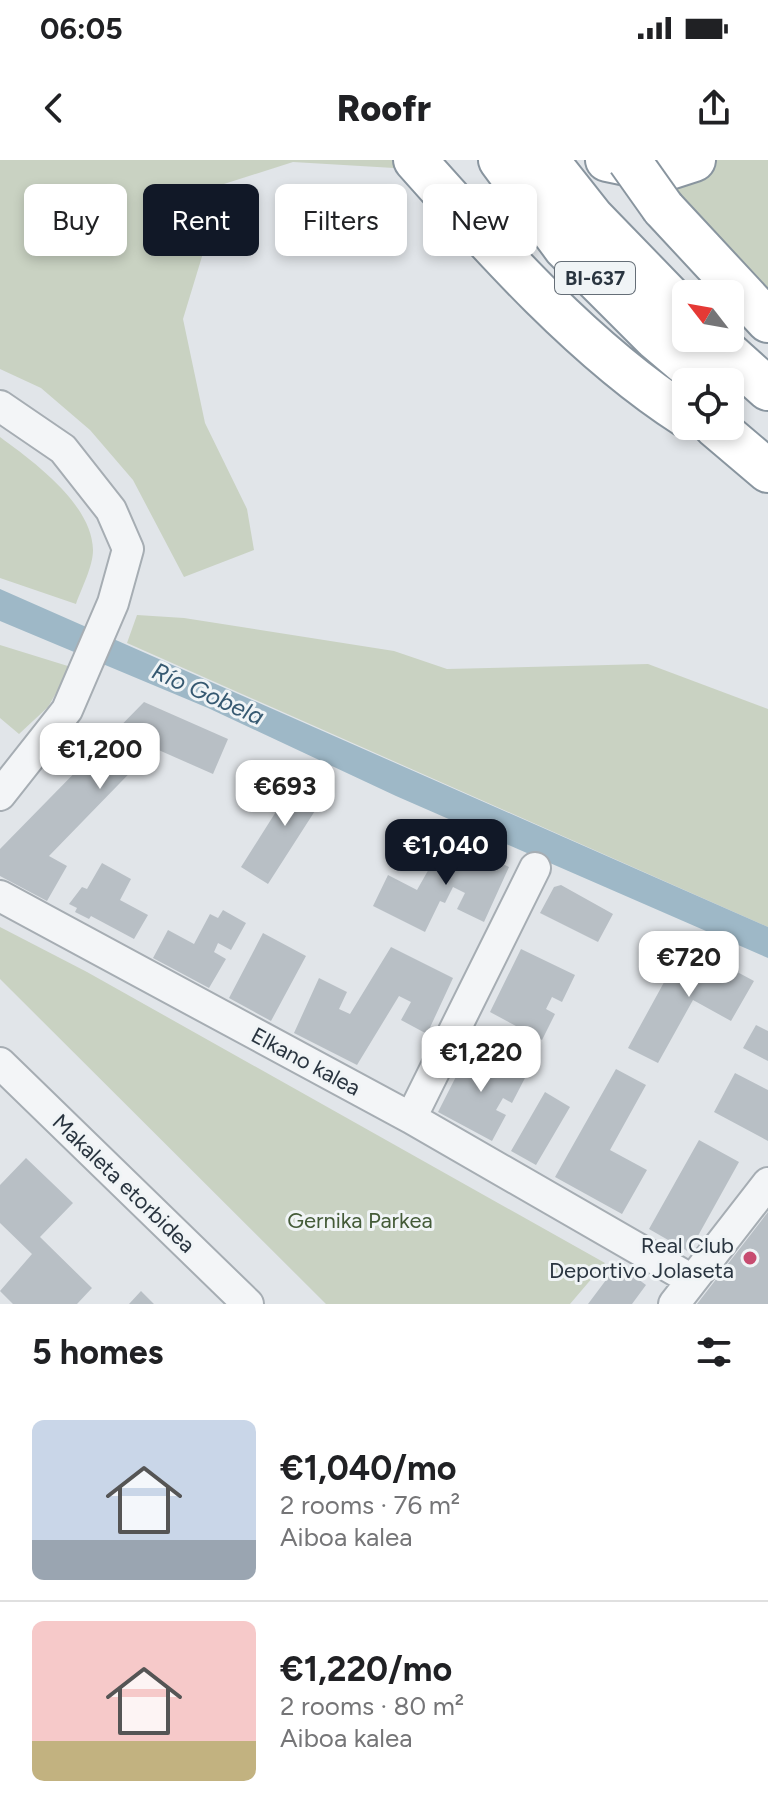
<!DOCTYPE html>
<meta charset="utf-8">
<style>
:root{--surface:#fff;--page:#f2f2f2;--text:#202124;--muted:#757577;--line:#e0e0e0;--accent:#111827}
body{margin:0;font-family:Figtree,sans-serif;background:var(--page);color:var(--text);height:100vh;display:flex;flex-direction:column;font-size:30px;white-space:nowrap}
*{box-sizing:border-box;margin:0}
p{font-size:26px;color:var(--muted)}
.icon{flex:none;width:44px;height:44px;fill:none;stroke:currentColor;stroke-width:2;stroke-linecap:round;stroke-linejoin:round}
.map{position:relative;height:1144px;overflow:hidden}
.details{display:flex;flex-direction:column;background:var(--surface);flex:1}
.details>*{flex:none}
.top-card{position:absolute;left:24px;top:24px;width:720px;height:72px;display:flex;gap:16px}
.needle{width:52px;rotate:301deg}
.buttons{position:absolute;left:672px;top:120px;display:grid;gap:16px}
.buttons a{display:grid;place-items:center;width:72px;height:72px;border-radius:12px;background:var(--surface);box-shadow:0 4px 12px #0003;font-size:40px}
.price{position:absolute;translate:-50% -68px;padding:0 18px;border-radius:16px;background:#fff;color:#222;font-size:26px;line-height:52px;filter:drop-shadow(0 2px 4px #0008)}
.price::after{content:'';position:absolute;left:50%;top:48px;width:24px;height:18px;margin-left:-12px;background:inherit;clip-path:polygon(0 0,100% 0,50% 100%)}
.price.current{background:var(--accent);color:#fff}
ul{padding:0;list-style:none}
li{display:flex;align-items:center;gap:24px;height:200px;padding:0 32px}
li+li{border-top:2px solid var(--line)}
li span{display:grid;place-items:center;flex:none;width:224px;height:160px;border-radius:12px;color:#555}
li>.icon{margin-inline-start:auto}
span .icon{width:96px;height:96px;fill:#fffc;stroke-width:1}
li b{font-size:34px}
h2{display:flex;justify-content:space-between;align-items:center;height:96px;padding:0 32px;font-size:34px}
.pill{padding:0 28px;border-radius:12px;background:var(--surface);box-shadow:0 4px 12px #0003;font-size:28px;line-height:72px}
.pill.current{background:var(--accent);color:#fff}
.status{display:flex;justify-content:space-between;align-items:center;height:56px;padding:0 40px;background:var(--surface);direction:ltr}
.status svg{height:22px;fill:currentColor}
header{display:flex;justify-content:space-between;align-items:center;height:104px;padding:0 32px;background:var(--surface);font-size:36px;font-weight:800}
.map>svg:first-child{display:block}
.green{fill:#c9d2c2}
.water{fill:#9eb8c7}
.building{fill:#b8bfc5}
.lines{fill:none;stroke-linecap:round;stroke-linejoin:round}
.minor-casing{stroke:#a6adb3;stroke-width:34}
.highway-casing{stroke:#89959f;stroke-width:46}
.minor{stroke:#f3f5f7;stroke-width:30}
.highway{stroke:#fff;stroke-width:42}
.highway-bridge-casing{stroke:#89959f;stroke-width:46;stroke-linecap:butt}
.highway-bridge{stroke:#fff;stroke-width:42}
.poi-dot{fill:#c74c70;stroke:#f0f4f6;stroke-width:3}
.labels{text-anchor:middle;stroke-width:6;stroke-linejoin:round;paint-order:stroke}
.shield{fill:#f0f4f6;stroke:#656e77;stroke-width:2}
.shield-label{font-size:20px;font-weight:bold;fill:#2a3540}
.street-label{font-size:22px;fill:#2a3540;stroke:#f0f4f6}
.park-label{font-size:22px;fill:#445b38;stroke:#f0f4f6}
.poi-label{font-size:22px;fill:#2a3540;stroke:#f0f4f6;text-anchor:end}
.water-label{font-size:24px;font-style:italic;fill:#365971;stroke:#f0f4f6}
</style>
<div class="status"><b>06:05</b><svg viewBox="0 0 49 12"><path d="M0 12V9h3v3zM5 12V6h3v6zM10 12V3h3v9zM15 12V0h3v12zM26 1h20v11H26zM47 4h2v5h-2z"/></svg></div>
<header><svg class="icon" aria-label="back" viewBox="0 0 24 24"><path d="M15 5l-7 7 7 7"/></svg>Roofr<svg class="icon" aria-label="share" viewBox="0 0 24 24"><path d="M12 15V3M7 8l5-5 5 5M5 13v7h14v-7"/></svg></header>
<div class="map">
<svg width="768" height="1144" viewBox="0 0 768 1144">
<rect width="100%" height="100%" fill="#e1e5e9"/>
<path class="green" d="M 0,0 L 402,0 L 411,9 L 293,2 L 224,24 L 183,159 L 205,263 L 247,349 L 254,390 L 184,417 L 133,320 L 90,270 L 41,228 L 0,209 Z
M 713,0 L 768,0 L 768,139 L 661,18 Z
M 0,277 C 34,302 92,344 93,390 C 93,407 81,429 76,444 L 0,418 Z
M 137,455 L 184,458 L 394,491 L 447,509 L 648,504 L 768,549 L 768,767 L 127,483 Z
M 0,485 L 71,507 L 48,547 L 19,574 L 0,558 Z
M 0,767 L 87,812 L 605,1103 L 570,1144 L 326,1144 L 0,819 Z"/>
<path class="water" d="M 0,429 L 768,767 L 768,798 L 396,636 L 208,548 L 0,461 Z"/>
<path class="building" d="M 144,542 L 228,579 L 213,614 L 154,588 L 49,696 L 67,706 L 47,741 L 0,716 L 0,689 Z
M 301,612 L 329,629 L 268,724 L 241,707 Z
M 447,677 L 509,707 L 484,762 L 457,749 L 465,733 L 453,727 L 445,743 L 440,741 L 425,772 L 373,746 L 388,715 L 417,730 Z
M 102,703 L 131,719 L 120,740 L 148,755 L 134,779 L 91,756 L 89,759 L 75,752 L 77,748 L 69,744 L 82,727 L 87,729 Z
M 561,725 L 613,754 L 598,782 L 540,753 L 554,727 Z
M 223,750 L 246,763 L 231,790 L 218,783 L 214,792 L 226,799 L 209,828 L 153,798 L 168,770 L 194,784 L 210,754 L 218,758 Z
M 263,773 L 306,796 L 271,861 L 229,838 Z
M 685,784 L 754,821 L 731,861 L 693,840 L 658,903 L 628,888 Z
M 391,787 L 453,818 L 427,874 L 401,860 L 411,842 L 399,836 L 357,905 L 294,873 L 319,818 L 347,832 L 339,849 L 350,854 Z
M 521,789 L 575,815 L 562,842 L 552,837 L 546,849 L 555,854 L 542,880 L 490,852 Z
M 756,865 L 768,871 L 768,901 L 743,888 Z
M 470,889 L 526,916 L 512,943 L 503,938 L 496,950 L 506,955 L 492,981 L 438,952 Z
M 616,909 L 646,925 L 610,990 L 647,1010 L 622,1054 L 555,1017 Z
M 735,913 L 768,930 L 768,981 L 714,952 Z
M 545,932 L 570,947 L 536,1005 L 511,991 Z
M 699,980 L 739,1002 L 689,1092 L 649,1069 Z
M 26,998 L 73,1043 L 40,1077 L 92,1128 L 77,1144 L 13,1144 L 0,1131 L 32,1094 L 0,1063 L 0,1025 Z
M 768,1052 L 768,1144 L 697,1144 Z
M 618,1104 L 646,1125 L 632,1144 L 588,1144 Z
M 141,1131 L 154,1144 L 129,1144 Z"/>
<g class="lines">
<defs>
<path id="minor" d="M 0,246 L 63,289 L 111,350 L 128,389 L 113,443 L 67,550 L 0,635
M 0,736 L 411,958 L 692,1120
M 0,903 L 248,1144
M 411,958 L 535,708
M 674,1144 L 768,1023"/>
<path id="highway" d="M 415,0 C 494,89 586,192 686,256
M 500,0 L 565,88 L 655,178 L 707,222
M 547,0 L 592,57 L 686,154
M 607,0 L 660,11 L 694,0
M 663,48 L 768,161
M 711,178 L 768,229
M 715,266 L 768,311"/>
</defs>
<use href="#minor" class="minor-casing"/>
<use href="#highway" class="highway-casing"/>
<use href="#minor" class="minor"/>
<use href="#highway" class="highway"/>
<defs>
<path id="highway-bridge" d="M 629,0 L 663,48"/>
</defs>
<use href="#highway-bridge" class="highway-bridge-casing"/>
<use href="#highway-bridge" class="highway-bridge"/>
</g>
<circle class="poi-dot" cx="750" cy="1098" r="8"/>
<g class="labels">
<rect class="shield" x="555" y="102" width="80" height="32" rx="6"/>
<g class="shield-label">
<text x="595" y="125">BI-637</text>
</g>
<g class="street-label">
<text transform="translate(306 901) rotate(28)" y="8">Elkano kalea</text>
<text transform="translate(124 1023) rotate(44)" y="8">Makaleta etorbidea</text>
</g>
<g class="park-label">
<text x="360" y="1068">Gernika Parkea</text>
</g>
<g class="poi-label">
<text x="734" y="1093">Real Club<tspan x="734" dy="25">Deportivo Jolaseta</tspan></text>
</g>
<g class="water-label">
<text transform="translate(208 534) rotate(24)" y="8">Río Gobela</text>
</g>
</g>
</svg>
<div class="buttons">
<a><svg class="needle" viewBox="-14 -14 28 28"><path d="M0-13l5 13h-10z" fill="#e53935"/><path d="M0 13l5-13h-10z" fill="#757577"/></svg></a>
<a><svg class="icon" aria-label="locate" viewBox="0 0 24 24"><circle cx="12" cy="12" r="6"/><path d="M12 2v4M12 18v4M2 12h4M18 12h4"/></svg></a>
</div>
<b class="price" style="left:100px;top:631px">€1,200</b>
<b class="price" style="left:285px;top:668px">€693</b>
<b class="price current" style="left:446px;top:727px">€1,040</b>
<b class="price" style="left:689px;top:839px">€720</b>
<b class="price" style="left:481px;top:934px">€1,220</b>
<div class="top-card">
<a class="pill">Buy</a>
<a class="pill current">Rent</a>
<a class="pill">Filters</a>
<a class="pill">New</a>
</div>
</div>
<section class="details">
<h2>5 homes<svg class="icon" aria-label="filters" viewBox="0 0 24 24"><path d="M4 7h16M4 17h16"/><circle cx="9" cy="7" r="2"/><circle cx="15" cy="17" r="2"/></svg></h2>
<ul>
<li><span style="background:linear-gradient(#c9d6e8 75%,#9aa5b1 0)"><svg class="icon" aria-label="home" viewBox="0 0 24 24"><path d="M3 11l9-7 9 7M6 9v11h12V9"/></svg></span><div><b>€1,040/mo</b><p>2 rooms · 76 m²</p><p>Aiboa kalea</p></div></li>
<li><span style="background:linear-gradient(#f6c9c9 75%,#c2b280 0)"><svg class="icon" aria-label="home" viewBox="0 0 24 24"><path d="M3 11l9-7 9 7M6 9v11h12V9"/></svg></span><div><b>€1,220/mo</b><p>2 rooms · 80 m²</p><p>Aiboa kalea</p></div></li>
</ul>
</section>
